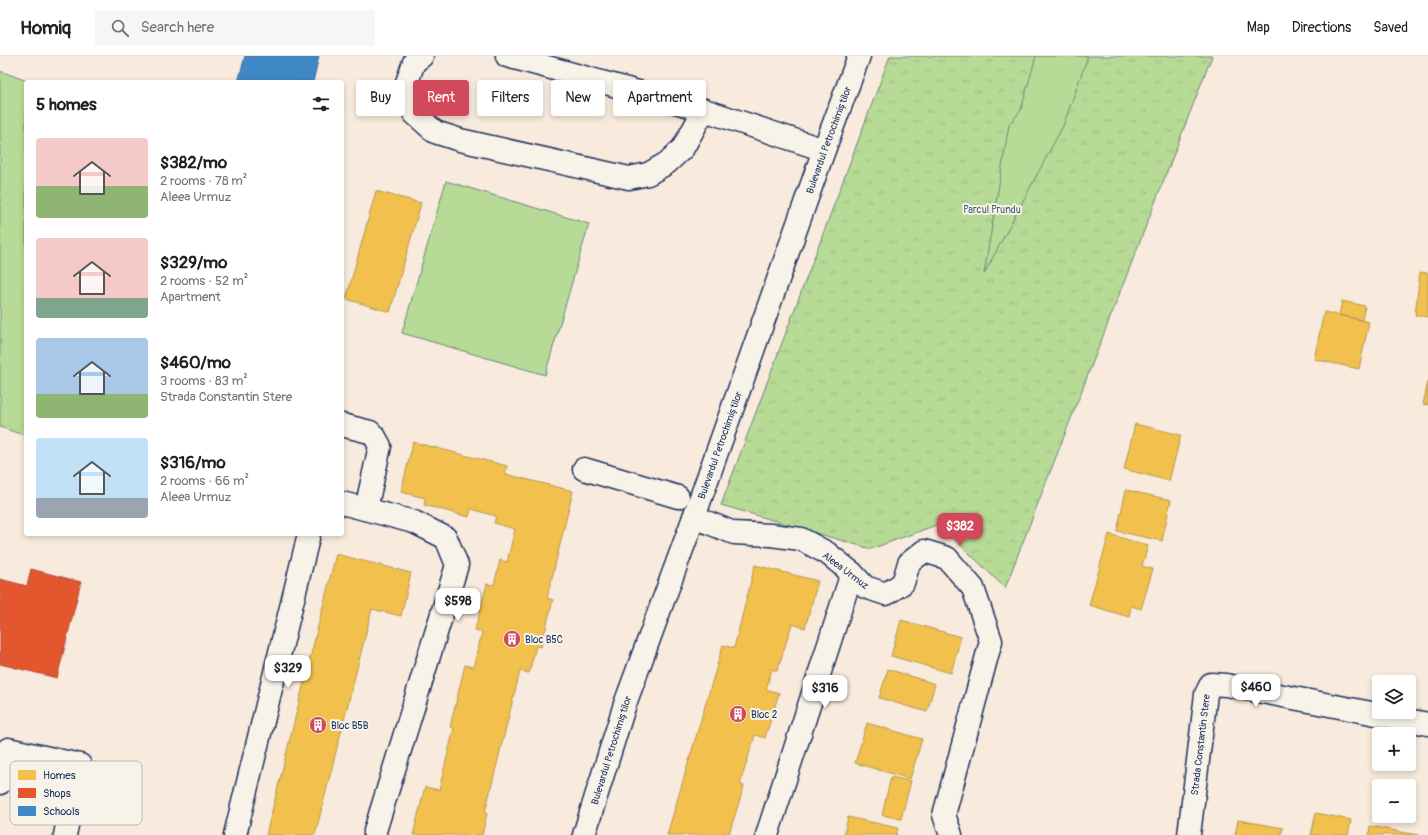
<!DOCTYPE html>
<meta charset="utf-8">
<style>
:root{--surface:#fff;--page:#f6f6f6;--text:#202124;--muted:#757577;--line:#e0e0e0;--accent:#d1495b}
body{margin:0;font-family:Pangolin,sans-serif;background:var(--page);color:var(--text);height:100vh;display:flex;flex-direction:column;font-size:15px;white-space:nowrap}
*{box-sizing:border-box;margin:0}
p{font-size:13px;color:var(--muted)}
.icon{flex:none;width:22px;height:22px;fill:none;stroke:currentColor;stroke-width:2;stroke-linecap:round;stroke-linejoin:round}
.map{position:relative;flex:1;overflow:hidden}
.sheet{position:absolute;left:24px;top:24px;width:320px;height:456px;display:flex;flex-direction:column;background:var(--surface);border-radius:4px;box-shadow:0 2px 6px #0003}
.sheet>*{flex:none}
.hud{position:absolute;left:356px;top:24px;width:380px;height:36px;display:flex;gap:8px}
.buttons{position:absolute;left:1372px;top:619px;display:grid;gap:8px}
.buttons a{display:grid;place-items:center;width:44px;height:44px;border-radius:4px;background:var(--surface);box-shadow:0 2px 6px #0003;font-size:20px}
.price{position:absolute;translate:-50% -34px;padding:0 9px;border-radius:8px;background:#fff;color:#222;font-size:13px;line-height:26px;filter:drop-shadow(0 1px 2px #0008)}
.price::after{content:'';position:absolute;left:50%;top:24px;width:12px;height:9px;margin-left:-6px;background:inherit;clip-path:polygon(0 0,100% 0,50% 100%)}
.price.active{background:var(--accent);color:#fff}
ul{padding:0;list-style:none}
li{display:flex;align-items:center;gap:12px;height:100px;padding:0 12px}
li span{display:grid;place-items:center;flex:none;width:112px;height:80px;border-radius:4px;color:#555}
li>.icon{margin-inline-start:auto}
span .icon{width:48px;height:48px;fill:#fffc;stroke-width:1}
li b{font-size:17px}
h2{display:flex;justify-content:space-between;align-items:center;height:48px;padding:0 12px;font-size:17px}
.pill{padding:0 14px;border-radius:4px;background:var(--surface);box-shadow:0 2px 6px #0003;font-size:14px;line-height:36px}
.pill.active{background:var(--accent);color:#fff}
header{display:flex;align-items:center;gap:24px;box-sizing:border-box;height:56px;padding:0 20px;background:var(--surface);border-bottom:1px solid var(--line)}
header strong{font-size:19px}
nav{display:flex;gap:22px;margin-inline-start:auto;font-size:14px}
.search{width:280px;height:36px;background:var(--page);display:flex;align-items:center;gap:10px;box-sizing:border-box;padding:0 14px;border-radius:4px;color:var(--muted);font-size:15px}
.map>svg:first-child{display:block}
.park{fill:url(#park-tufts);stroke:#69857a}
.garden{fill:#b7db96;stroke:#69857a}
.homes{fill:#f2c14e;stroke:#b29553}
.shops{fill:#e4572e;stroke:#a84b3c}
.schools{fill:#3f88c5;stroke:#346da6}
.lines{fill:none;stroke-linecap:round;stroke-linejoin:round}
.minor-casing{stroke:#1b2f5e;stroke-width:25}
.major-casing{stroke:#1b2f5e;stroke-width:25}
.minor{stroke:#f7f3e8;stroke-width:22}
.major{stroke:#f7f3e8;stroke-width:22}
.labels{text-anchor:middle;stroke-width:4;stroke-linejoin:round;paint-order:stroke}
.street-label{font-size:10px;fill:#1b2f5e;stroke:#f7f3e8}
.park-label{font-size:10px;fill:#425a6c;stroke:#f7f3e8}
.poi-label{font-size:10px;fill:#1b2f5e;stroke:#f7f3e8;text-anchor:start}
.key{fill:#f7f3e8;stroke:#b5b8bf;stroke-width:1}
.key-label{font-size:11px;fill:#1b2f5e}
</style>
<header>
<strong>Homiq</strong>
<div class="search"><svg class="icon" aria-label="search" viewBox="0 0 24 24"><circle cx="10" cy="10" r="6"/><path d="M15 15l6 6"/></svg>Search here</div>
<nav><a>Map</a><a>Directions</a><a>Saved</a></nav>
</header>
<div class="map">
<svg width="1428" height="779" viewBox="0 0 1428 779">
<defs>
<pattern id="park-tufts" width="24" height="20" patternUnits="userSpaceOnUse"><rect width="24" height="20" fill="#b7db96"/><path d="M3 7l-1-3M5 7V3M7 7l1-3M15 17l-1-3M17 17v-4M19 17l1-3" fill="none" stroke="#9dbc84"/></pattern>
</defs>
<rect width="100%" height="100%" fill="#f8eadc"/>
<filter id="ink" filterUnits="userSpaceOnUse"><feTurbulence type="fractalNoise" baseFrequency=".025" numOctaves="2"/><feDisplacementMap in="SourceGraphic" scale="8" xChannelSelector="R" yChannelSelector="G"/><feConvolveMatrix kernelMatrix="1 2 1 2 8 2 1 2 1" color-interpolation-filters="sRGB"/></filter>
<g filter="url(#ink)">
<path class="park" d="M 890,0 L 1212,0 L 1005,532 L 939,468 L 871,493 L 721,449 Z"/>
<path class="garden" d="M 1036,0 L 1088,0 L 1063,70 L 984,218 L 1009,69 L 1021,54 Z
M 0,15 L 30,26 L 26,26 L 26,380 L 0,371 Z
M 446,125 L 589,168 L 545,319 L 402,277 Z"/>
<path class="homes" d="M 376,135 L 421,147 L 390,256 L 346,243 Z
M 1420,216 L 1428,217 L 1428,261 L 1415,259 Z
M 1342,245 L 1365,250 L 1362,264 L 1339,259 Z
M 1324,256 L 1369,266 L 1359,313 L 1314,303 Z
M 1428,326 L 1428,349 L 1423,348 Z
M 1135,368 L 1181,379 L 1169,425 L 1124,413 Z
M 413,386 L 507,410 L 505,418 L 573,435 L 547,542 L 553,544 L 541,591 L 536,590 L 529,617 L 520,615 L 485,756 L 487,757 L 482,779 L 413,779 L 425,731 L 439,734 L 454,672 L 450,671 L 465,609 L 474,611 L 482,576 L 475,574 L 487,528 L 494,529 L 500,504 L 507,506 L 515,473 L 494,467 L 496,460 L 471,453 L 469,461 L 424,449 L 425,442 L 401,436 Z
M 1126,434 L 1171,444 L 1162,485 L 1117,475 Z
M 1109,478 L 1148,490 L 1142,510 L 1153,513 L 1141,553 L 1131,550 L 1129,561 L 1089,549 Z
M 336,498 L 411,517 L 401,560 L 372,553 L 315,779 L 266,779 Z
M 755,509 L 818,525 L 805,572 L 792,568 L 777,615 L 772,613 L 766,633 L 779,637 L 765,682 L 755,679 L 740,728 L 744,730 L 729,778 L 723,776 L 722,779 L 667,779 L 723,589 L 734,592 Z
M 901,564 L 961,581 L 951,617 L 891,600 Z
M 888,613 L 935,628 L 927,656 L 879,642 Z
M 867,667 L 922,683 L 910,723 L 855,707 Z
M 891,721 L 911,725 L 901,763 L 882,759 Z
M 1316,757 L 1351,764 L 1348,779 L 1311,779 Z
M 848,761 L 898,772 L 896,779 L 844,779 Z
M 1238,764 L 1283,772 L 1281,779 L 1235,779 Z
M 1370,770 L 1418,779 L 1369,779 Z"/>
<path class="shops" d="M 31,513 L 81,526 L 57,622 L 0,608 L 0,523 L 27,530 Z"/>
<path class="schools" d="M 245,0 L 319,0 L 313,26 L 238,26 Z"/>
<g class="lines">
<defs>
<g id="minor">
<path d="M 422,0 L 414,6 L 405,32 L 414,57 L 435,76 L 460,84 L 629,122 L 648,118 L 667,107 L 683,92 L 704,54"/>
<path d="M 507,0 L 704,54 L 824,94"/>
<path d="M 342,369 L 370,376 L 375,381 L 380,390 L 366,453"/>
<path d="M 584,413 L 678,441"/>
<path d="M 342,447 L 414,466 L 446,482 L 457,509 L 375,775 L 375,779"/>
<path d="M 694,461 L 734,477 L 771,479 L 801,483 L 827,497 L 852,517 L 865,531 L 886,538 L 903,527 L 909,507 L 924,495 L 947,502 L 973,532 L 991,585 L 944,759 L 951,779"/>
<path d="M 0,727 L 8,693 L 80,709 L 65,779"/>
<path d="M 235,779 L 309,478"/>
<path d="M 767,779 L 852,517"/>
<path id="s1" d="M 1189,779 L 1206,638 L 1211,628 L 1226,629 L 1428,668"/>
</g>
<g id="major">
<path id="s2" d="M 584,779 L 625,648 L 694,461 L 824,94 L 859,0"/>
</g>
</defs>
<use href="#minor" class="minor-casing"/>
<use href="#major" class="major-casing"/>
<use href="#minor" class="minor"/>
<use href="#major" class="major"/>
</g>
</g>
<defs>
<symbol id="building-disc" viewBox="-11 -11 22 22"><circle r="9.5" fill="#d1495b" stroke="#f7f3e8"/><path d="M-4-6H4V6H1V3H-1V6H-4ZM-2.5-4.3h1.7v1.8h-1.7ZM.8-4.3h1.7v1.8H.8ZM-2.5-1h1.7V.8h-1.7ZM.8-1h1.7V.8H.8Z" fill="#fff"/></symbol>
</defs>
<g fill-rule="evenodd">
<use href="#building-disc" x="502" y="573" width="20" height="20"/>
<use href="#building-disc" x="728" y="648" width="20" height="20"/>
<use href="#building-disc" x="308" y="659" width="20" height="20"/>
</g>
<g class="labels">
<g class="street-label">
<text dy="4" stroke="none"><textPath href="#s2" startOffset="737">Bulevardul Petrochimiștilor</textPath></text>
<text dy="4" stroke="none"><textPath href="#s2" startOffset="413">Bulevardul Petrochimiștilor</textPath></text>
<text transform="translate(846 514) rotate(37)" y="4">Aleea Urmuz</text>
<text dy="4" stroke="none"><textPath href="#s1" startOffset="91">Strada Constantin Stere</textPath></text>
<text dy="4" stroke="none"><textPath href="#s2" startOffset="89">Bulevardul Petrochimiștilor</textPath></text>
</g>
<g class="park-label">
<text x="992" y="157">Parcul Prundu</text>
</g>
<g class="poi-label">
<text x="525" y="587">Bloc B5C</text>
<text x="751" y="662">Bloc 2</text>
<text x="331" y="673">Bloc B5B</text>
</g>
</g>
<rect x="10" y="705" width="132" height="64" rx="6" class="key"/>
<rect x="18" y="714" width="18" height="10" fill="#f2c14e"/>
<rect x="18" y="732" width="18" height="10" fill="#e4572e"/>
<rect x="18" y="750" width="18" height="10" fill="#3f88c5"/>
<g class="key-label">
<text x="43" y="723">Homes</text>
<text x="43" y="741">Shops</text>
<text x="43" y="759">Schools</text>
</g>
</svg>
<div class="buttons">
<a><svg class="icon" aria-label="layers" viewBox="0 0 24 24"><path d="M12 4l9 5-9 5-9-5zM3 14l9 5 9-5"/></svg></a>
<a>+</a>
<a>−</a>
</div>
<b class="price active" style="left:960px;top:491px">$382</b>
<b class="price" style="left:458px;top:566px">$598</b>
<b class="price" style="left:288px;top:633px">$329</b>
<b class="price" style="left:1256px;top:652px">$460</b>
<b class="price" style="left:825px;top:653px">$316</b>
<div class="hud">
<a class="pill">Buy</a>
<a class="pill active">Rent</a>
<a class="pill">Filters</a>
<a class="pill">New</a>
<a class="pill">Apartment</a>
</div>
<section class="sheet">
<h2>5 homes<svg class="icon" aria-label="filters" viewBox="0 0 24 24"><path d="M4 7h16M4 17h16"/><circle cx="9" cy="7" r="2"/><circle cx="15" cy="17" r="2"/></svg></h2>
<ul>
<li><span style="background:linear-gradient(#f6c9c9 60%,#8fb573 0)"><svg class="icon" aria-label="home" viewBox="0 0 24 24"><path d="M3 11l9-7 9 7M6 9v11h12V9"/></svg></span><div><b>$382/mo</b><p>2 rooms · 78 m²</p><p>Aleea Urmuz</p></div></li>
<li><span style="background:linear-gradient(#f6c9c9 75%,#7fa58c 0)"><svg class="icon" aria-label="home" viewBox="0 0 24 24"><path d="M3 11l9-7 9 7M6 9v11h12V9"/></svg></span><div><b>$329/mo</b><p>2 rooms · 52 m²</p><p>Apartment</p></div></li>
<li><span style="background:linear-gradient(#a9c7e8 70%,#8fb573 0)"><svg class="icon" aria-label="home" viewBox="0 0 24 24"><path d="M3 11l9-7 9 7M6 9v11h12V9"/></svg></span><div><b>$460/mo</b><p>3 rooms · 83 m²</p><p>Strada Constantin Stere</p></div></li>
<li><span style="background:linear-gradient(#bfe0f5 75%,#9aa5b1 0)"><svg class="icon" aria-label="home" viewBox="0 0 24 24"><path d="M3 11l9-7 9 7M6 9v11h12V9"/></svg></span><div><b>$316/mo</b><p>2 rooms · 66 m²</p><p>Aleea Urmuz</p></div></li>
</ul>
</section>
</div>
